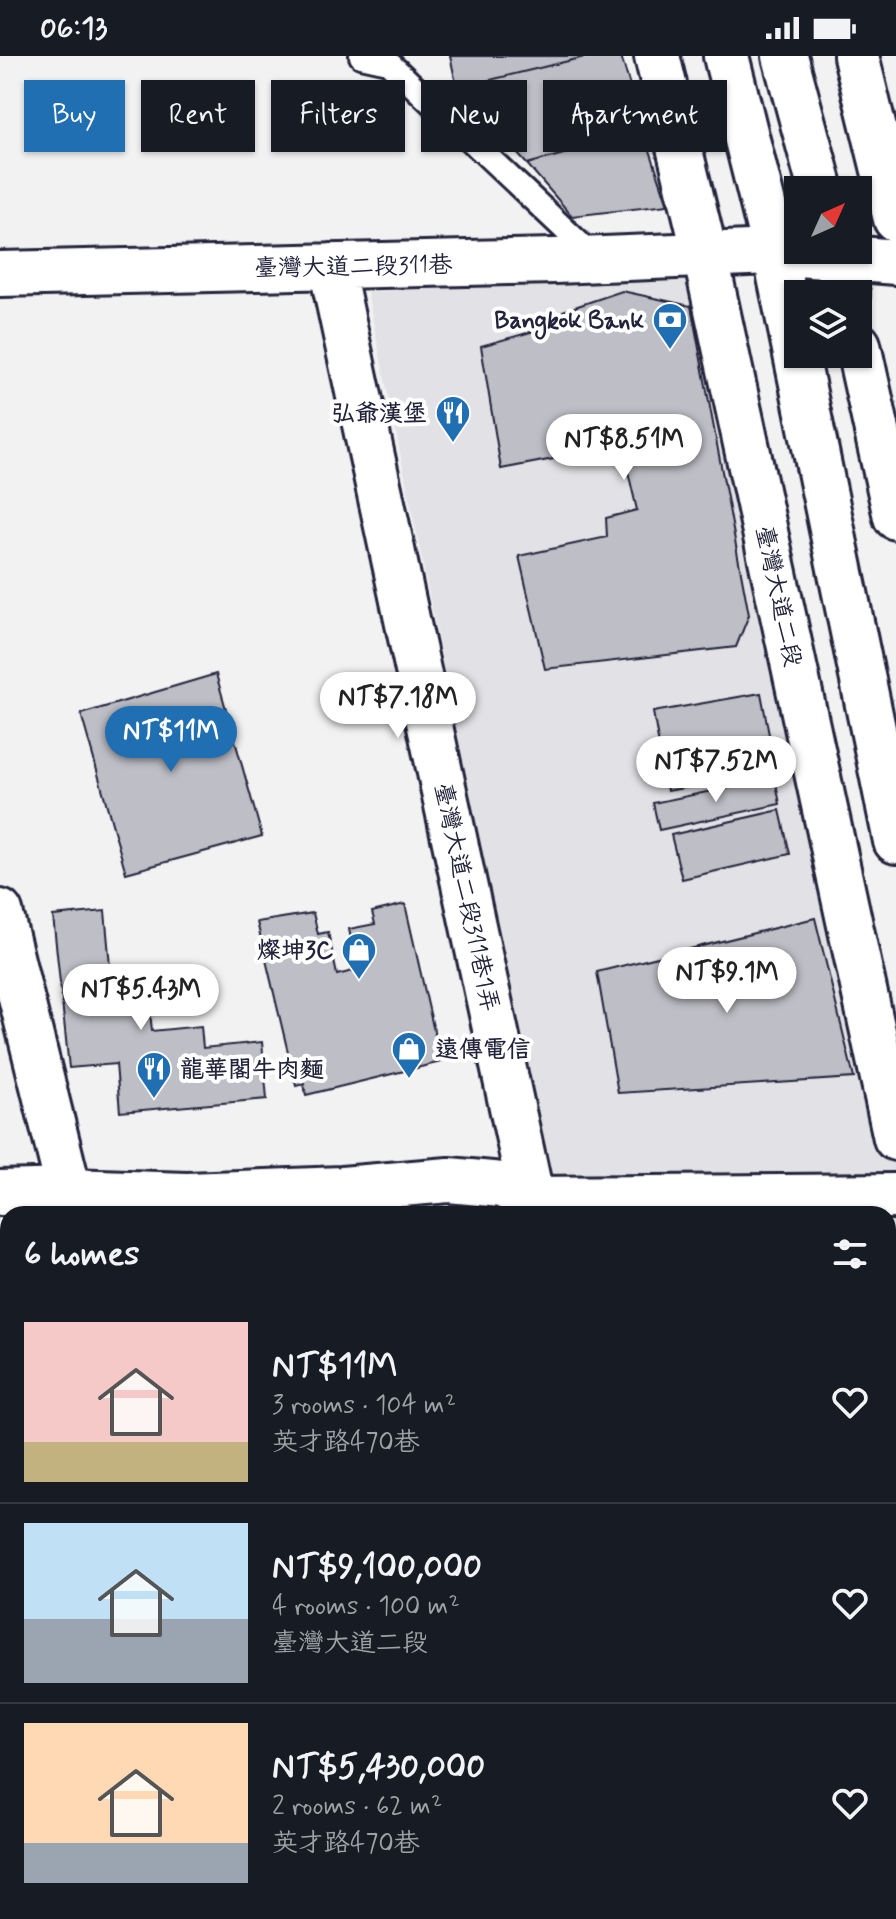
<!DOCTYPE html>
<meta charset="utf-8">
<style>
:root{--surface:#171b24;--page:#242831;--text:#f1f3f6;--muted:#9ea1a6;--line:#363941;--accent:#1f6fb2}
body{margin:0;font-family:Mynerve,"LXGW WenKai TC",sans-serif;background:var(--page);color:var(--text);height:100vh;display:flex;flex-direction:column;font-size:30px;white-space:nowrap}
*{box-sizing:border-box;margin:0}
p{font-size:26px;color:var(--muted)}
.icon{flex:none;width:44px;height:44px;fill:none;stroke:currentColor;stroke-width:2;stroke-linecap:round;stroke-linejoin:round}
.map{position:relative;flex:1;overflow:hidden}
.details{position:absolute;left:0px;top:1150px;width:896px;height:714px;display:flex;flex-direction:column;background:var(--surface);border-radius:24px 24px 0 0;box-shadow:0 2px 6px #0004}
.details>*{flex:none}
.banner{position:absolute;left:24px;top:24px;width:848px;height:72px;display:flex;gap:16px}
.needle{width:52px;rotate:45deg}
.controls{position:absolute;left:784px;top:120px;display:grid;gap:16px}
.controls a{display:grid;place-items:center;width:88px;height:88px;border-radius:0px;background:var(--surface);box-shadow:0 2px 6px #0004;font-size:40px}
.price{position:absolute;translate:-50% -68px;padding:0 18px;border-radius:28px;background:#fff;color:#222;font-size:26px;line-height:52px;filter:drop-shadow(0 2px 4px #0008)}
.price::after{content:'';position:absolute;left:50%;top:48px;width:24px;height:18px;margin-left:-12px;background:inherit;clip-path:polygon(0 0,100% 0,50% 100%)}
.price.selected{background:var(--accent);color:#fff}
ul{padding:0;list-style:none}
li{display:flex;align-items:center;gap:24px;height:200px;padding:0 24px}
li+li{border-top:2px solid var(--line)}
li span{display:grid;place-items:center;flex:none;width:224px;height:160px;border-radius:0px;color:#555}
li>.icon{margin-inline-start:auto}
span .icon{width:96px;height:96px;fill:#fffc;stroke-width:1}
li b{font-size:34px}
h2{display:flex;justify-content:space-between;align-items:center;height:96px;padding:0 24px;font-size:34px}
.tag{padding:0 28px;border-radius:0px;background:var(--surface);box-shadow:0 2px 6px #0004;font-size:28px;line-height:72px}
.tag.selected{background:var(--accent);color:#fff}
.status{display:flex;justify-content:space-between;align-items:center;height:56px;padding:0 40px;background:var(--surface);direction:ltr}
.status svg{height:22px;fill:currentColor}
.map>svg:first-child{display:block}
.built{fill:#e2e2e6}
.green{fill:#d3d3d8;stroke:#7a7a8a;stroke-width:2}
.building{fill:#bebec6;stroke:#22223b;stroke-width:2}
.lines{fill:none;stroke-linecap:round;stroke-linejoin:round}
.lane-casing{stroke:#22223b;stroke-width:28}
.street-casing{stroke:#22223b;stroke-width:50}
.secondary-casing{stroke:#22223b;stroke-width:50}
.primary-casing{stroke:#22223b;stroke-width:50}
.lane{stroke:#fff;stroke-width:22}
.street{stroke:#fff;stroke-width:44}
.secondary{stroke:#fff;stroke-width:44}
.primary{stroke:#fff;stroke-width:44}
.labels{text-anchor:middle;stroke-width:8;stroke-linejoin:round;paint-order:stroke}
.street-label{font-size:24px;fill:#22223b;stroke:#fff}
.poi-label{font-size:24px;font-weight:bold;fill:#22223b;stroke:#fff;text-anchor:end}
</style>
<div class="status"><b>06:13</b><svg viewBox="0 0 49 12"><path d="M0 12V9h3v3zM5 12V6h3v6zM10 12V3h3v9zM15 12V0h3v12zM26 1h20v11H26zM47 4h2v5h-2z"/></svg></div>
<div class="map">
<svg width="896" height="1863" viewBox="0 0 896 1863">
<rect width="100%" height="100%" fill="#f2f2f3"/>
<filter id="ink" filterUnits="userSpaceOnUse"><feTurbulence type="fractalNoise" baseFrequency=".0125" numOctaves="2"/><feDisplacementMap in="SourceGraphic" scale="16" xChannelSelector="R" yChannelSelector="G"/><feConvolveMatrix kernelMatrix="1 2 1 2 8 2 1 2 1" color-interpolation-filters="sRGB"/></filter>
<g filter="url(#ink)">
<path class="built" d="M 691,221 L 896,1074 L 896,1843 L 888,1843 L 888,1158 L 556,1158 L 367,236 Z
M 0,1232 L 8,1232 L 8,1856 L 610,1856 L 612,1863 L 0,1863 Z"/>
<path class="green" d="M 0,1375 L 8,1387 L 8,1493 L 0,1490 Z
M 0,1680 L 8,1691 L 8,1744 L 0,1745 Z
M 8,1753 L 8,1810 L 0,1810 L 0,1754 Z
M 8,1814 L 8,1856 L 547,1856 L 550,1863 L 0,1863 L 0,1826 Z"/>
<path class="building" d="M 450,0 L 589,0 L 457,32 Z
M 589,0 L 621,0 L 644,76 L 527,108 L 457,32 Z
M 644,76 L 668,149 L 572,160 L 527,108 Z
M 622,235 L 691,250 L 749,559 L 736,591 L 545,613 L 519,500 L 607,481 L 606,462 L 637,454 L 622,390 L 501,413 L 481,290 L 566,266 L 563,255 Z
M 216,618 L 262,780 L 126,817 L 81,658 Z
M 761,637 L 776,715 L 667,735 L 653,656 Z
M 775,722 L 780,748 L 659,774 L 653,747 Z
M 780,754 L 790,798 L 682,823 L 671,779 Z
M 405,848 L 441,1006 L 306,1039 L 304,1028 L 296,1030 L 257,866 L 313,857 L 318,878 L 328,876 L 337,919 L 357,914 L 349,873 L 375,868 L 372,856 Z
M 105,855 L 111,921 L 146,918 L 152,975 L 201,970 L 203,992 L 262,986 L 267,1043 L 120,1056 L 116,1008 L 69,1012 L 53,860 Z
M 815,862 L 854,1022 L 618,1037 L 597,916 Z
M 888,1231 L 894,1231 L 896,1244 L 896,1349 L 888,1349 Z
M 896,1451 L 896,1726 L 888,1727 L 888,1452 Z
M 8,1515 L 8,1622 L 0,1626 L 0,1519 Z"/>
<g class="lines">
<defs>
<path id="lane" d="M 361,0 L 388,6 L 596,203"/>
<path id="street" d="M 331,210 L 535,1158
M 0,218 L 555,205 L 775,196 L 896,206
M 0,856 L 69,1135
M 662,1856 L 663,1863"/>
<path id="secondary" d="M 0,1137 L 69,1135 L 187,1139 L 342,1133 L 449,1124 L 502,1129 L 532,1143 L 896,1140
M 0,1184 L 8,1184"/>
<path id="primary" d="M 657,0 L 705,198 L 896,1082
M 726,0 L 775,196 L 896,785
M 785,0 L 821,134
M 856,0 L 896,163
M 837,194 L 847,238
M 858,289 L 896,461"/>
</defs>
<use href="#lane" class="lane-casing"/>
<use href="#street" class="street-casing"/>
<use href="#secondary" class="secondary-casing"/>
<use href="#primary" class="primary-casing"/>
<use href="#lane" class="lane"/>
<use href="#street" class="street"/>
<use href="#secondary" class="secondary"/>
<use href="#primary" class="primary"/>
</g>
</g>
<defs>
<symbol id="bank-pin" viewBox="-11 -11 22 30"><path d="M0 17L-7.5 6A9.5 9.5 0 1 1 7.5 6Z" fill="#1f6fb2" stroke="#fff"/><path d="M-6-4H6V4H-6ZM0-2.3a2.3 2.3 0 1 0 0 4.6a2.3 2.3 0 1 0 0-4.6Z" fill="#fff"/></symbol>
<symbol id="restaurant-pin" viewBox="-11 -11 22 30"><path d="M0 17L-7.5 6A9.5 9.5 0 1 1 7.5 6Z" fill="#1f6fb2" stroke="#fff"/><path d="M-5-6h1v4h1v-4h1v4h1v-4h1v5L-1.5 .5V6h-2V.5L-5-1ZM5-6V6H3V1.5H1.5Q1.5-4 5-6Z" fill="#fff"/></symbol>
<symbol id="shop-pin" viewBox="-11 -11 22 30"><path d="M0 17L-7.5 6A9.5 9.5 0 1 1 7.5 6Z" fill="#1f6fb2" stroke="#fff"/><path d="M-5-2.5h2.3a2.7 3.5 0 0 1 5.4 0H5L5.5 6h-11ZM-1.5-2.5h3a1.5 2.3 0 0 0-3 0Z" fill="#fff"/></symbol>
</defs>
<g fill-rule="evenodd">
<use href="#bank-pin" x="650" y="244" width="40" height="54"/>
<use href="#restaurant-pin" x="433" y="337" width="40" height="54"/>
<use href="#shop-pin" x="339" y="874" width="40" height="54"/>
<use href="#shop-pin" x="389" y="973" width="40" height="54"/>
<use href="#restaurant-pin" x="134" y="993" width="40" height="54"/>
</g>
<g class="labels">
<g class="street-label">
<text transform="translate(353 210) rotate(-1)" y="8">臺灣大道二段311巷</text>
<text transform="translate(779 540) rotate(78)" y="8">臺灣大道二段</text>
<text transform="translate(467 841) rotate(78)" y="8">臺灣大道二段311巷1弄</text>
</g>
<g class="poi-label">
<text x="644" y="272">Bangkok Bank</text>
<text x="427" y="365">弘爺漢堡</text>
<text x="333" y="902">燦坤3C</text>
<text x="435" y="1001" text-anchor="start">遠傳電信</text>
<text x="180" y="1021" text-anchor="start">龍華閣牛肉麵</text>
</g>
</g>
</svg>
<div class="controls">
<a><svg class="needle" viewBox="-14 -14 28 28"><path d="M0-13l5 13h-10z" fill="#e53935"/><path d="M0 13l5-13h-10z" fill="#9ea1a6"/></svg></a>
<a><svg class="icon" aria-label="layers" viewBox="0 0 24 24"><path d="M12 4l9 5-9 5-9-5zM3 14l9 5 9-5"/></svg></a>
</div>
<b class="price" style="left:624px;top:426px">NT$8.51M</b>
<b class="price" style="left:398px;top:684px">NT$7.18M</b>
<b class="price selected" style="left:171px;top:718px">NT$11M</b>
<b class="price" style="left:716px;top:748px">NT$7.52M</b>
<b class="price" style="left:727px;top:959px">NT$9.1M</b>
<b class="price" style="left:141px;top:976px">NT$5.43M</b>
<div class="banner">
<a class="tag selected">Buy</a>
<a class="tag">Rent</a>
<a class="tag">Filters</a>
<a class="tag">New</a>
<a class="tag">Apartment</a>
</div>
<section class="details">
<h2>6 homes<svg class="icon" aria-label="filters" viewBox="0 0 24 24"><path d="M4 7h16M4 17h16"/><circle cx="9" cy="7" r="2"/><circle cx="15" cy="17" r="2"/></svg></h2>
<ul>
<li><span style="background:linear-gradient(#f6c9c9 75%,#c2b280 0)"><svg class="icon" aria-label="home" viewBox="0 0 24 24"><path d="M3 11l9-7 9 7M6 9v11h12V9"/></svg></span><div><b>NT$11M</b><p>3 rooms · 104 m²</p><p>英才路470巷</p></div><svg class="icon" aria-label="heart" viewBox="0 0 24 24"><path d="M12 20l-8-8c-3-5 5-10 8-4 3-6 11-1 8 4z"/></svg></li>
<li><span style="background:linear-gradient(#bfe0f5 60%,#9aa5b1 0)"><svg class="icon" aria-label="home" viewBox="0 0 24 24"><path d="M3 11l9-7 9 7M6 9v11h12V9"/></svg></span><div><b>NT$9,100,000</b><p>4 rooms · 100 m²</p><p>臺灣大道二段</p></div><svg class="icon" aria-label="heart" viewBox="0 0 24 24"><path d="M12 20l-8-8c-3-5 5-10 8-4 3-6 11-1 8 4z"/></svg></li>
<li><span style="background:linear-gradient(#ffd9b3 75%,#9aa5b1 0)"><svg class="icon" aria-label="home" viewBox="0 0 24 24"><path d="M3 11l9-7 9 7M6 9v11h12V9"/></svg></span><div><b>NT$5,430,000</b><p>2 rooms · 62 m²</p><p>英才路470巷</p></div><svg class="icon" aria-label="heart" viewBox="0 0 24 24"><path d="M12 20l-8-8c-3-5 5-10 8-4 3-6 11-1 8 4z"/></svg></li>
</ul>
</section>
</div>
